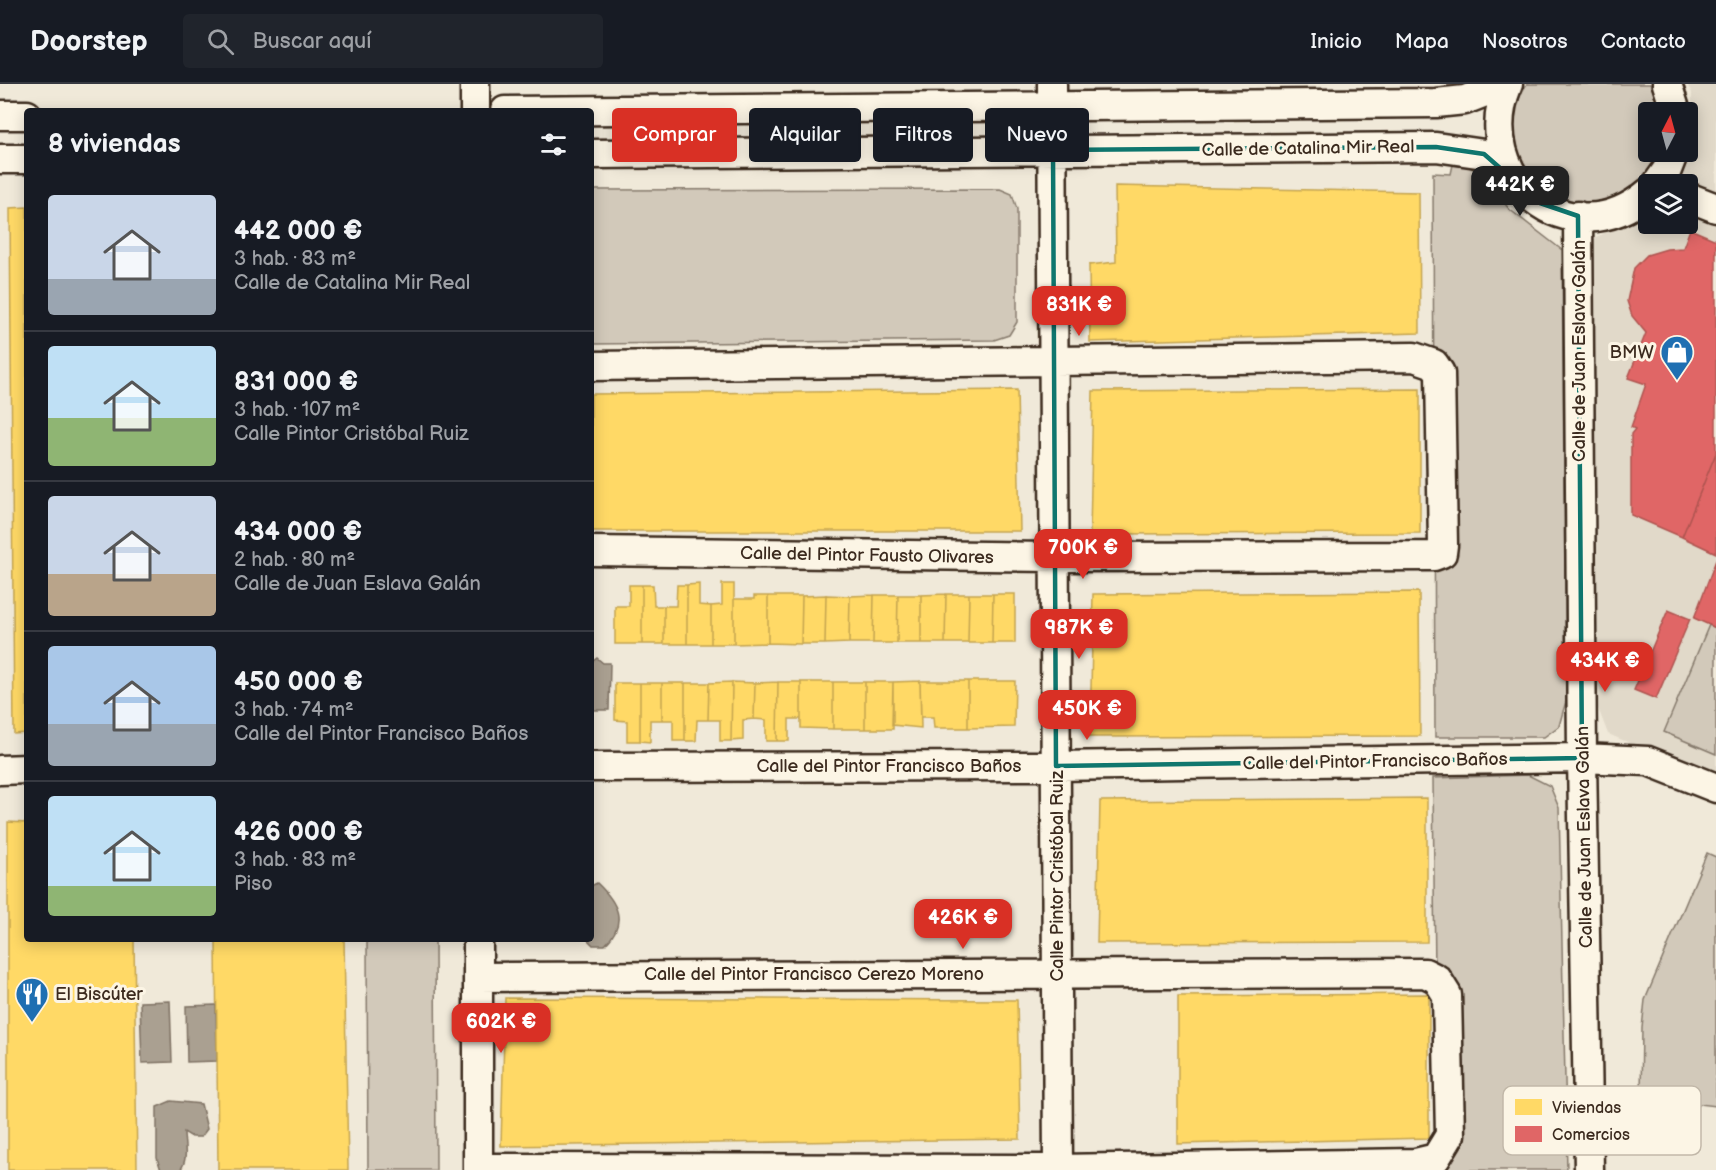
<!DOCTYPE html>
<html lang="es">
<meta charset="utf-8">
<style>
:root{--surface:#171b24;--page:#20242c;--text:#f1f3f6;--muted:#9ea1a6;--line:#363941;--accent:#d93025}
body{margin:0;font-family:"Balsamiq Sans",sans-serif;background:var(--page);color:var(--text);height:100vh;display:flex;flex-direction:column;font-size:22px;white-space:nowrap}
*{box-sizing:border-box;margin:0}
p{font-size:20px;color:var(--muted)}
.icon{flex:none;width:33px;height:33px;fill:none;stroke:currentColor;stroke-width:2;stroke-linecap:round;stroke-linejoin:round}
.map{position:relative;flex:1;overflow:hidden}
.side{position:absolute;left:24px;top:24px;width:570px;height:834px;display:flex;flex-direction:column;background:var(--surface);border-radius:6px;box-shadow:0 3px 15px #0003}
.side>*{flex:none}
.hud{position:absolute;left:612px;top:24px;width:570px;height:54px;display:flex;gap:12px}
.needle{width:39px;rotate:6deg}
.controls{position:absolute;left:1638px;top:18px;display:grid;gap:12px}
.controls a{display:grid;place-items:center;width:60px;height:60px;border-radius:6px;background:var(--surface);box-shadow:0 3px 15px #0003;font-size:30px}
.price{position:absolute;translate:-50% -51px;padding:0 14px;border-radius:12px;background:var(--accent);color:#fff;font-size:20px;line-height:39px;filter:drop-shadow(0 2px 3px #0008)}
.price::after{content:'';position:absolute;left:50%;top:36px;width:18px;height:14px;margin-left:-9px;background:inherit;clip-path:polygon(0 0,100% 0,50% 100%)}
.price.on{background:#222;color:#fff}
ul{padding:0;list-style:none}
li{display:flex;align-items:center;gap:18px;height:150px;padding:0 24px}
li+li{border-top:2px solid var(--line)}
li span{display:grid;place-items:center;flex:none;width:168px;height:120px;border-radius:6px;color:#555}
li>.icon{margin-inline-start:auto}
span .icon{width:72px;height:72px;fill:#fffc;stroke-width:1}
li b{font-size:26px}
h2{display:flex;justify-content:space-between;align-items:center;height:72px;padding:0 24px;font-size:26px}
.pill{padding:0 21px;border-radius:6px;background:var(--surface);box-shadow:0 3px 15px #0003;font-size:21px;line-height:54px}
.pill.on{background:var(--accent);color:#fff}
header{display:flex;align-items:center;gap:36px;box-sizing:border-box;height:84px;padding:0 30px;background:var(--surface);border-bottom:2px solid var(--line)}
header strong{font-size:28px}
nav{display:flex;gap:33px;margin-inline-start:auto;font-size:21px}
.search{width:420px;height:54px;background:var(--page);display:flex;align-items:center;gap:15px;box-sizing:border-box;padding:0 21px;border-radius:6px;color:var(--muted);font-size:22px}
.map>svg:first-child{display:block}
.built{fill:#e1d9c9}
.green{fill:#d2c9ba;stroke:#867a6c;stroke-width:1.5}
.water{fill:#aaa091;stroke:#7e7163;stroke-width:1.5}
.homes{fill:#ffd966;stroke:#c4a450;stroke-width:1.5}
.shops{fill:#e06666;stroke:#ae5450;stroke-width:1.5}
.lines{fill:none;stroke-linecap:round;stroke-linejoin:round}
.minor-casing{stroke:#3b2a1e;stroke-width:33}
.minor{stroke:#fcf5e5;stroke-width:28}
.marked{fill:none;stroke:#0f766e;stroke-width:4.5;stroke-linejoin:round}
.labels{text-anchor:middle;stroke-width:6;stroke-linejoin:round;paint-order:stroke}
.street-label{font-size:18px;fill:#3b2a1e;stroke:#fcf5e5}
.poi-label{font-size:18px;fill:#3b2a1e;stroke:#fcf5e5;text-anchor:end}
.key{fill:#fcf5e5;stroke:#c2b8a9;stroke-width:1.5}
.key-label{font-size:16px;fill:#3b2a1e}
</style>
<header>
<strong>Doorstep</strong>
<div class="search"><svg class="icon" aria-label="search" viewBox="0 0 24 24"><circle cx="10" cy="10" r="6"/><path d="M15 15l6 6"/></svg>Buscar aquí</div>
<nav><a>Inicio</a><a>Mapa</a><a>Nosotros</a><a>Contacto</a></nav>
</header>
<div class="map">
<svg width="1716" height="1086" viewBox="0 0 1716 1086">
<rect width="100%" height="100%" fill="#f0e9d9"/>
<filter id="ink" filterUnits="userSpaceOnUse"><feTurbulence type="fractalNoise" baseFrequency=".0167" numOctaves="2"/><feDisplacementMap in="SourceGraphic" scale="12" xChannelSelector="R" yChannelSelector="G"/><feConvolveMatrix kernelMatrix="1 2 1 2 8 2 1 2 1" color-interpolation-filters="sRGB"/></filter>
<g filter="url(#ink)">
<path class="built" d="M 1687,0 L 1716,0 L 1716,695 L 1608,650 L 1591,606 L 1587,157 L 1648,130 L 1648,140 L 1688,140 L 1688,100 L 1679,100 L 1691,73 L 1692,9 Z"/>
<path class="green" d="M 1527,0 L 1650,0 L 1663,28 L 1648,28 L 1648,68 L 1660,68 C 1628,142 1519,133 1514,48 C 1513,30 1516,15 1527,0 Z
M 1454,76 L 1482,89 L 1509,125 L 1562,166 L 1566,617 L 1559,642 L 1544,653 L 1435,653 L 1433,89 L 1451,90 Z
M 1000,105 L 1012,110 L 1017,125 L 1017,238 L 1009,251 L 994,256 L 591,260 L 591,106 Z
M 1709,541 L 1716,544 L 1716,670 L 1664,648 Z
M 1528,691 L 1550,702 L 1559,724 L 1567,1086 L 1437,1086 L 1433,694 Z
M 1707,769 L 1716,773 L 1716,1022 L 1641,1013 L 1642,944 L 1645,916 Z
M 367,855 L 435,855 L 436,1086 L 368,1086 Z"/>
<path class="water" d="M 597,574 L 603,579 L 610,579 L 609,626 L 591,626 L 591,579 Z
M 597,799 C 618,819 628,838 605,861 L 593,861 L 587,855 L 591,855 L 591,802 Z
M 170,917 L 172,978 L 142,979 L 140,918 Z
M 216,921 L 217,977 L 187,978 L 186,922 Z
M 171,1017 L 201,1020 L 207,1045 L 201,1053 L 192,1053 L 184,1048 C 184,1061 189,1075 180,1086 L 161,1086 L 157,1074 L 157,1023 Z"/>
<path class="homes" d="M 1115,102 L 1419,108 L 1420,249 L 1090,258 L 1089,181 L 1116,178 Z
M 27,123 L 27,649 L 14,650 L 10,124 Z
M 1420,305 L 1420,449 L 1090,450 L 1093,307 Z
M 1017,306 L 1020,447 L 591,447 L 591,310 Z
M 699,500 L 699,521 L 711,522 L 711,560 L 687,560 L 687,501 Z
M 722,500 L 734,500 L 734,560 L 711,560 L 711,522 L 722,521 Z
M 629,501 L 642,501 L 642,560 L 615,560 L 615,522 L 629,522 Z
M 642,501 L 653,501 L 654,522 L 664,522 L 664,560 L 642,560 Z
M 677,501 L 687,501 L 687,560 L 664,560 L 664,522 L 676,522 Z
M 1419,508 L 1420,652 L 1090,653 L 1093,510 Z
M 946,510 L 945,559 L 921,559 L 921,511 Z
M 946,510 L 969,510 L 968,559 L 945,559 Z
M 969,510 L 993,510 L 992,559 L 968,559 Z
M 993,510 L 1015,510 L 1015,559 L 992,559 Z
M 826,511 L 825,560 L 801,560 L 802,512 Z
M 826,511 L 850,512 L 849,559 L 825,560 Z
M 874,511 L 873,559 L 849,559 L 850,512 Z
M 874,511 L 898,511 L 897,559 L 873,559 Z
M 898,511 L 921,511 L 921,559 L 897,559 Z
M 754,512 L 768,512 L 768,559 L 734,560 L 734,515 L 754,515 Z
M 768,512 L 802,512 L 801,560 L 768,559 Z
M 920,597 L 921,644 L 892,641 L 893,598 Z
M 920,597 L 968,597 L 968,644 L 934,644 L 933,633 L 921,633 Z
M 968,597 L 1015,597 L 1014,643 L 968,644 Z
M 732,598 L 731,657 L 720,657 L 720,636 L 708,636 L 709,599 Z
M 732,598 L 755,599 L 754,635 L 743,636 L 743,656 L 731,657 Z
M 778,598 L 777,657 L 766,657 L 766,636 L 754,635 L 755,599 Z
M 778,598 L 801,598 L 801,635 L 789,635 L 789,657 L 777,657 Z
M 801,598 L 833,598 L 833,645 L 801,644 Z
M 833,598 L 865,598 L 865,645 L 833,645 Z
M 865,598 L 893,598 L 893,645 L 865,645 Z
M 615,599 L 640,599 L 640,657 L 627,657 L 627,637 L 615,636 Z
M 640,599 L 662,599 L 662,636 L 650,636 L 650,658 L 640,657 Z
M 662,599 L 685,599 L 685,657 L 673,657 L 673,636 L 662,636 Z
M 685,599 L 709,599 L 708,636 L 697,636 L 696,657 L 685,657 Z
M 1427,714 L 1427,858 L 1097,859 L 1100,717 Z
M 8,738 L 27,739 L 27,855 L 134,855 L 137,1086 L 8,1086 Z
M 216,855 L 344,855 L 348,1086 L 218,1086 Z
M 1429,910 L 1429,1054 L 1178,1060 L 1178,912 Z
M 505,914 L 1017,916 L 1020,1055 L 501,1062 Z"/>
<path class="shops" d="M 1690,145 L 1716,156 L 1716,369 L 1682,453 L 1631,431 L 1631,350 L 1635,345 L 1631,343 L 1646,300 L 1628,294 L 1646,249 L 1632,232 L 1627,217 L 1634,184 L 1647,171 L 1667,165 L 1683,164 Z
M 1716,369 L 1716,469 L 1682,453 Z
M 1716,476 L 1716,544 L 1694,534 Z
M 1668,526 L 1690,535 L 1656,615 L 1634,606 Z"/>
<g class="lines">
<defs>
<path id="minor" d="M 475,0 L 475,27
M 1052,0 L 1058,1086
M 1508,0 C 1469,95 1570,176 1648,109
M 1667,0 L 1676,28
M 505,27 L 1436,19 L 1465,16 L 1506,0
M 0,31 L 27,31
M 591,70 L 1436,63 L 1484,70 L 1512,92
M 0,75 L 27,75
M 1657,100 L 1667,86 L 1674,68
M 1688,113 L 1716,124
M 1578,132 L 1582,674 L 1589,1086
M 591,282 L 1414,273 L 1434,280 L 1440,289 L 1443,461 L 1442,469 L 1434,472 L 1055,473 L 591,467
M 591,683 L 1056,682 L 1582,674 L 1648,677 L 1716,704
M 0,686 L 27,685
M 478,855 L 478,1086
M 478,893 L 1425,889 L 1437,895 L 1447,911 L 1450,1051 L 1436,1074 L 1415,1079 L 1058,1085 L 478,1084"/>
</defs>
<use href="#minor" class="minor-casing"/>
<use href="#minor" class="minor"/>
</g>
</g>
<path class="marked" d="M 1436,63 L 1484,70 L 1540,119 L 1578,132 L 1582,674 L 1056,682 L 1053,66 Z"/>
<defs>
<symbol id="shop-pin" viewBox="-11 -11 22 30"><path d="M0 17L-7.5 6A9.5 9.5 0 1 1 7.5 6Z" fill="#1f6fb2" stroke="#fcf5e5"/><path d="M-5-2.5h2.3a2.7 3.5 0 0 1 5.4 0H5L5.5 6h-11ZM-1.5-2.5h3a1.5 2.3 0 0 0-3 0Z" fill="#fff"/></symbol>
<symbol id="restaurant-pin" viewBox="-11 -11 22 30"><path d="M0 17L-7.5 6A9.5 9.5 0 1 1 7.5 6Z" fill="#1f6fb2" stroke="#fcf5e5"/><path d="M-5-6h1v4h1v-4h1v4h1v-4h1v5L-1.5 .5V6h-2V.5L-5-1ZM5-6V6H3V1.5H1.5Q1.5-4 5-6Z" fill="#fff"/></symbol>
</defs>
<g fill-rule="evenodd">
<use href="#shop-pin" x="1658" y="249" width="38" height="52"/>
<use href="#restaurant-pin" x="13" y="891" width="38" height="52"/>
</g>
<g class="labels">
<g class="street-label">
<text transform="translate(1308 64) rotate(-1)" y="6">Calle de Catalina Mir Real</text>
<text transform="translate(1579 267) rotate(-90)" y="6">Calle de Juan Eslava Galán</text>
<text transform="translate(867 471) rotate(1)" y="6">Calle del Pintor Fausto Olivares</text>
<text transform="translate(1375 677) rotate(-1)" y="6">Calle del Pintor Francisco Baños</text>
<text x="889" y="688">Calle del Pintor Francisco Baños</text>
<text transform="translate(1584 753) rotate(-91)" y="6">Calle de Juan Eslava Galán</text>
<text transform="translate(1057 792) rotate(-90)" y="6">Calle Pintor Cristóbal Ruiz</text>
<text x="814" y="896">Calle del Pintor Francisco Cerezo Moreno</text>
</g>
<g class="poi-label">
<text x="1654" y="274">BMW</text>
<text x="55" y="916" text-anchor="start">El Biscúter</text>
</g>
</g>
<rect x="1503" y="1002" width="198" height="69" rx="9" class="key"/>
<rect x="1515" y="1015" width="27" height="16" fill="#ffd966"/>
<rect x="1515" y="1042" width="27" height="16" fill="#e06666"/>
<g class="key-label">
<text x="1552" y="1029">Viviendas</text>
<text x="1552" y="1056">Comercios</text>
</g>
</svg>
<div class="controls">
<a><svg class="needle" viewBox="-14 -14 28 28"><path d="M0-13l5 13h-10z" fill="#e53935"/><path d="M0 13l5-13h-10z" fill="#9ea1a6"/></svg></a>
<a><svg class="icon" aria-label="layers" viewBox="0 0 24 24"><path d="M12 4l9 5-9 5-9-5zM3 14l9 5 9-5"/></svg></a>
</div>
<b class="price on" style="left:1520px;top:133px">442K €</b>
<b class="price" style="left:1079px;top:253px">831K €</b>
<b class="price" style="left:1083px;top:496px">700K €</b>
<b class="price" style="left:1079px;top:576px">987K €</b>
<b class="price" style="left:1605px;top:609px">434K €</b>
<b class="price" style="left:1087px;top:657px">450K €</b>
<b class="price" style="left:963px;top:866px">426K €</b>
<b class="price" style="left:501px;top:970px">602K €</b>
<div class="hud">
<a class="pill on">Comprar</a>
<a class="pill">Alquilar</a>
<a class="pill">Filtros</a>
<a class="pill">Nuevo</a>
</div>
<section class="side">
<h2>8 viviendas<svg class="icon" aria-label="filters" viewBox="0 0 24 24"><path d="M4 7h16M4 17h16"/><circle cx="9" cy="7" r="2"/><circle cx="15" cy="17" r="2"/></svg></h2>
<ul>
<li><span style="background:linear-gradient(#c9d6e8 70%,#9aa5b1 0)"><svg class="icon" aria-label="home" viewBox="0 0 24 24"><path d="M3 11l9-7 9 7M6 9v11h12V9"/></svg></span><div><b>442 000 €</b><p>3 hab. · 83 m²</p><p>Calle de Catalina Mir Real</p></div></li>
<li><span style="background:linear-gradient(#bfe0f5 60%,#8fb573 0)"><svg class="icon" aria-label="home" viewBox="0 0 24 24"><path d="M3 11l9-7 9 7M6 9v11h12V9"/></svg></span><div><b>831 000 €</b><p>3 hab. · 107 m²</p><p>Calle Pintor Cristóbal Ruiz</p></div></li>
<li><span style="background:linear-gradient(#c9d6e8 65%,#b9a48a 0)"><svg class="icon" aria-label="home" viewBox="0 0 24 24"><path d="M3 11l9-7 9 7M6 9v11h12V9"/></svg></span><div><b>434 000 €</b><p>2 hab. · 80 m²</p><p>Calle de Juan Eslava Galán</p></div></li>
<li><span style="background:linear-gradient(#a9c7e8 65%,#9aa5b1 0)"><svg class="icon" aria-label="home" viewBox="0 0 24 24"><path d="M3 11l9-7 9 7M6 9v11h12V9"/></svg></span><div><b>450 000 €</b><p>3 hab. · 74 m²</p><p>Calle del Pintor Francisco Baños</p></div></li>
<li><span style="background:linear-gradient(#bfe0f5 75%,#8fb573 0)"><svg class="icon" aria-label="home" viewBox="0 0 24 24"><path d="M3 11l9-7 9 7M6 9v11h12V9"/></svg></span><div><b>426 000 €</b><p>3 hab. · 83 m²</p><p>Piso</p></div></li>
</ul>
</section>
</div>
